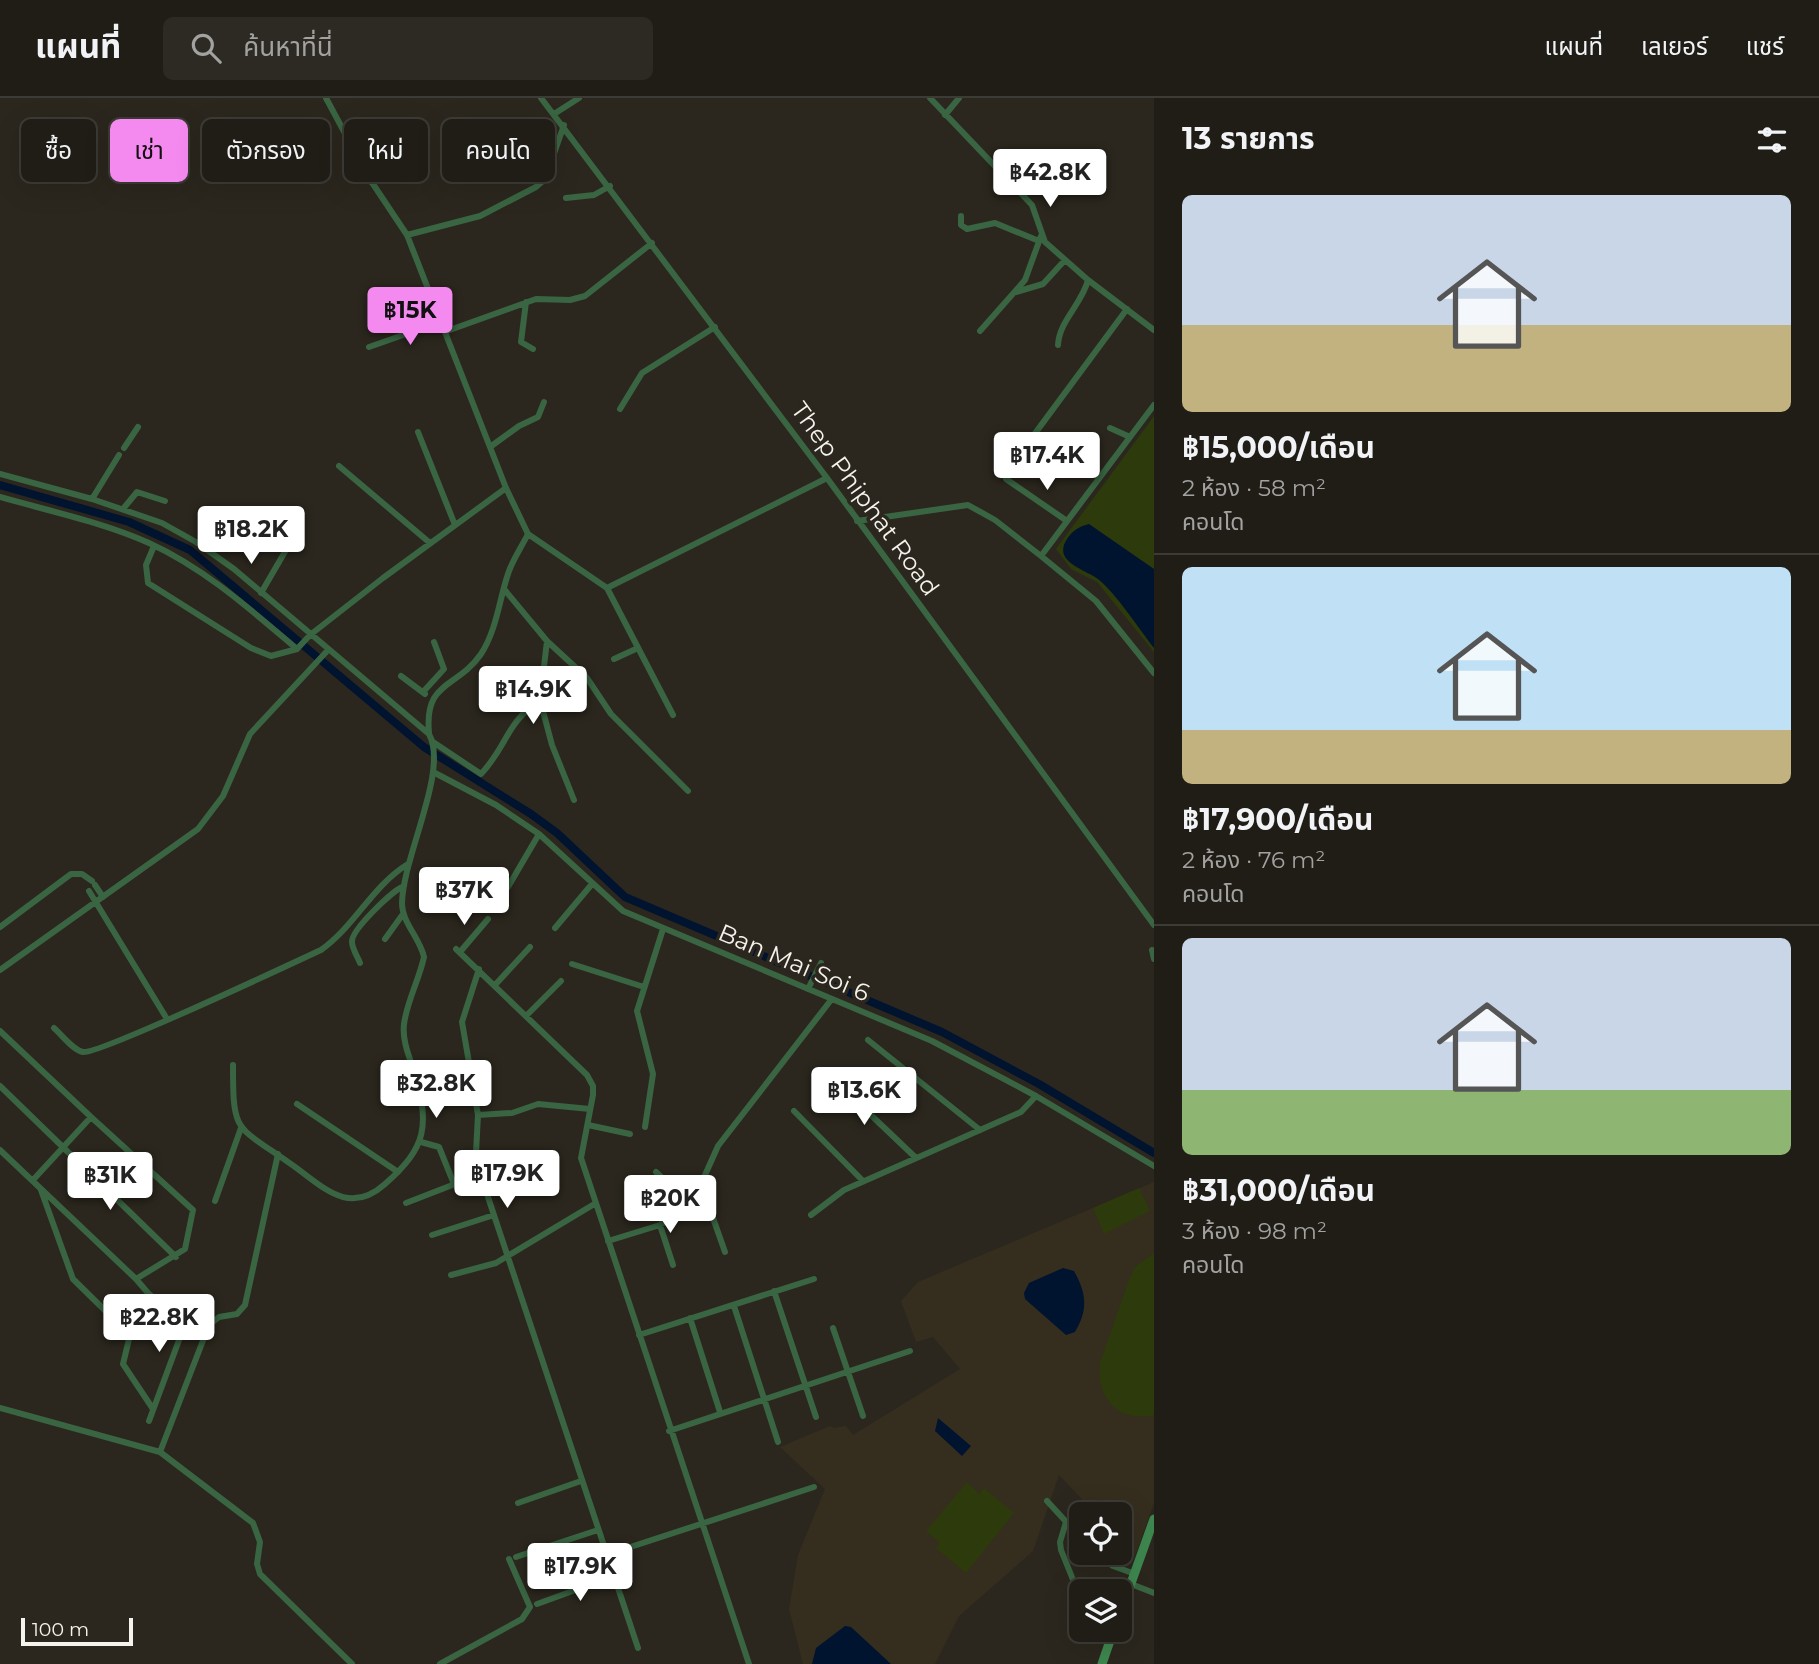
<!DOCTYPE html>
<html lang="th">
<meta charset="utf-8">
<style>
:root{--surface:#201d16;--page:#2d2a23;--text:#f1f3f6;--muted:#a2a2a1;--line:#3d3b35;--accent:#f489f0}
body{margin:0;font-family:Montserrat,"Noto Sans Thai",sans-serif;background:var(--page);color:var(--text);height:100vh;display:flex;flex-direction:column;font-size:26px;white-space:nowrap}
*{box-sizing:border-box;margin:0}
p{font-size:23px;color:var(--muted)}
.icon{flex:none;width:38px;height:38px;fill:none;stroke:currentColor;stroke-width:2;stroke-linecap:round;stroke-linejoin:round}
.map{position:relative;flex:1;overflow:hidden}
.sheet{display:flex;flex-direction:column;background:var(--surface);width:665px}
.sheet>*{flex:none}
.top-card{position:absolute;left:21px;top:21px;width:665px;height:63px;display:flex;gap:14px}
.tools{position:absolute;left:1069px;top:1404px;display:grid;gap:14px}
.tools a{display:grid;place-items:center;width:63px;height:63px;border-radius:10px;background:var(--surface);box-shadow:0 7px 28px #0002,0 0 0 2px var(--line);font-size:35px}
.scale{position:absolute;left:21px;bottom:18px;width:112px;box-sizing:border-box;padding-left:7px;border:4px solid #f5f3ed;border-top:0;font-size:19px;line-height:24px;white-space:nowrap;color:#f5f3ed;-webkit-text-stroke:5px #2b271e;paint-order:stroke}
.price{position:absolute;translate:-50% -60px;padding:0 16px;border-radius:7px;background:#fff;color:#222;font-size:23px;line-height:46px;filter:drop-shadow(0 2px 4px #0008)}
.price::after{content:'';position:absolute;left:50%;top:42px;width:21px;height:16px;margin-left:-10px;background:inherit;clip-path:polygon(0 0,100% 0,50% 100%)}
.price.active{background:var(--accent);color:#111}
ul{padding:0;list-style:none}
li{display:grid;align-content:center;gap:14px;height:371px;padding:0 28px}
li+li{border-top:2px solid var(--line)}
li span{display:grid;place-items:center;height:217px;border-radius:10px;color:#555}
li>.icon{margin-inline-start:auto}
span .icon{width:126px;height:126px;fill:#fffc;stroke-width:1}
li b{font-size:30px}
h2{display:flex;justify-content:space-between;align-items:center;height:84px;padding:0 28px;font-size:30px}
.tag{padding:0 24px;border-radius:10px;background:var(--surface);box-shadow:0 7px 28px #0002,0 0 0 2px var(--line);font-size:24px;line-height:63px}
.tag.active{background:var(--accent);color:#111}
header{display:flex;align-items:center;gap:42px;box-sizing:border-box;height:98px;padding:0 35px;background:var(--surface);border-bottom:2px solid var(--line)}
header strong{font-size:33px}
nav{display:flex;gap:38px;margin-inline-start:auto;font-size:24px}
.search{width:490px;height:63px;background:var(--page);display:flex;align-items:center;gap:18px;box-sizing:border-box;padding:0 24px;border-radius:10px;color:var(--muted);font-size:26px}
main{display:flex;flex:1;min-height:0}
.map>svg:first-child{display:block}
.built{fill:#352e1f}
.green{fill:#2d3a0b}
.water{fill:#00132f}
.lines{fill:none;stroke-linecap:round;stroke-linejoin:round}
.canal{stroke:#00132f;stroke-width:8}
.minor{stroke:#396542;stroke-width:6}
.secondary{stroke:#3e874f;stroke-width:9}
.labels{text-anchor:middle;stroke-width:7;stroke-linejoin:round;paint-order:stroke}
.street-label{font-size:24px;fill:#f5f3ed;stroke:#2b271e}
</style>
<header>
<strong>แผนที่</strong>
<div class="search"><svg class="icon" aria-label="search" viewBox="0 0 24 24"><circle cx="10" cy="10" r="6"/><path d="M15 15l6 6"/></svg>ค้นหาที่นี่</div>
<nav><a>แผนที่</a><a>เลเยอร์</a><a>แชร์</a></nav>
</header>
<main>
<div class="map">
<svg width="1154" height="1566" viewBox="0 0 1154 1566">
<rect width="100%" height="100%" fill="#2b271e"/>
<path class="built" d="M 1154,1084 L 1154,1405 L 1135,1458 L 1120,1442 L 1120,1416 L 1096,1416 L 1059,1377 L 1033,1453 L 959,1518 L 935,1566 L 803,1566 L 789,1511 L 798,1457 L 825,1391 L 780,1349 L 830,1328 L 834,1330 L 846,1328 L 853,1337 L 960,1271 L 933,1239 L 916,1244 L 901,1203 L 918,1184 Z"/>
<path class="green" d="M 1154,318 L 1154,554 L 1097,484 L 1071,471 L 1056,451 Z
M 1139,1090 L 1150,1113 L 1104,1136 L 1093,1110 Z
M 1154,1155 L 1154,1317 C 1118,1325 1096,1300 1100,1265 L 1130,1179 L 1135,1169 Z
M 967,1384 L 979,1396 L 984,1390 L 1014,1415 L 966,1475 L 936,1450 L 940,1445 L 926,1433 Z"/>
<path class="water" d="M 1089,426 L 1154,471 L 1154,550 C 1140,532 1115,494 1098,481 C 1085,471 1052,464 1067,441 C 1072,433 1080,428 1089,426 Z
M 1063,1170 L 1074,1173 C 1087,1196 1088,1212 1075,1234 L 1066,1237 L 1025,1201 L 1024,1195 L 1029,1185 Z
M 938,1320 L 971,1348 L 962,1358 L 935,1333 Z
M 845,1528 L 851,1529 L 891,1566 L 812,1566 L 816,1550 Z"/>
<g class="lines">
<path class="canal" d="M 0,387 L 129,424 L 190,452 L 424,649 L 531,716 L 557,735 L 625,799 L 942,934 L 1039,986 L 1154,1055"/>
<path class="minor" d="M 326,0 L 369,80 L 407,137 L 506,390 L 528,436 L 607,490 L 673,617
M 541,0 L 827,380 L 1154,827
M 930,0 L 1032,107 L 1045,144 L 1088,182 L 1154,232
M 554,16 L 579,0
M 945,17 L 959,0
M 372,85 L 385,62 L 408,44
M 566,100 L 594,97 L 610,88
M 961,118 L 961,127 L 967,131 L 995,125 L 1039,143
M 407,137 L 480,118 L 536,89 L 545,81 L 564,27
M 1016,194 L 1043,186 L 1065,162
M 526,204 L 521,244 L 533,251
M 447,233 L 536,201 L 570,202 L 585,198 L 652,145
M 980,233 L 1025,182 L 1041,138
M 1058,247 C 1059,223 1082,206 1088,182
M 369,249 L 443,223
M 620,311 L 642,275 L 715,229
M 1110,330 L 1130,339
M 418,334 L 455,427
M 490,349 L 519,328 L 538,319 L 544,304
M 124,350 L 138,329
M 339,368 L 430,445
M 0,376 L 92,401 L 162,425 L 196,444 L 234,471 L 429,636 C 449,672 403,758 402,805 C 402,825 420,840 424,859 C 419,882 407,903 404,926 C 402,942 409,958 414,973 C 430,1028 427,1049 385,1086 C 347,1120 321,1086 288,1064 C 235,1027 233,1035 233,967
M 0,399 C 49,413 102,424 149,445 C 204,470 251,512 297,551
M 92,401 L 119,357
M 123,411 L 137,394 L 165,403
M 857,423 L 968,407 L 995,422 L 1041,458 L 1154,307
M 1067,423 L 1006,381 L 1005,376 L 1127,211
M 154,448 L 146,467 L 148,485 L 251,550 L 271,558 L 297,551 L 310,537 L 383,480 L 506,390
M 1041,458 L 1096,503 L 1154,575
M 607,490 L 827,380
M 504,491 L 547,543 L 587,580 L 611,616 L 688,693
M 261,495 L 297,433
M 547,543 L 540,602 L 552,647 L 574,702
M 614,561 L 638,550
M 401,578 L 425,596
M 423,594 L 444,571 L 434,544
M 429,635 C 424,582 457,591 481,556 C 496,533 499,504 507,479 C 511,464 521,450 528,436
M 433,644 L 481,676 C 508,647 505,626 540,602
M 435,675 L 496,707 L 539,736 L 623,813 L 932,943 L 1036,998 L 1154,1068
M 95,787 L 103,799
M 508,789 L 539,736
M 89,793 L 167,921
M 0,829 L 71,776 L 82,776 L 92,783
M 555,830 L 592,786
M 385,841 L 403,816
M 456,851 L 587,977 L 593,988 L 593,997 L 581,1060 L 749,1566
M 1152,852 L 1154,861
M 460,854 L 488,821
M 360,865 C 358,859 352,851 352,844 C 351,832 393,792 404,788
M 572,866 L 644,889
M 479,871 L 462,924 L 478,1017 L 476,1055 L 478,1069 L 638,1550
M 0,872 L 198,731 L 223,698 L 250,636 L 328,552
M 495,887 L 530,849
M 808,891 L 821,865
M 527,917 L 561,883
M 54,930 C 62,937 73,952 83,954 C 97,957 293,865 321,852 C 355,828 372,788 408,766
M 0,933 L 91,1019 L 33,1082
M 868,942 L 980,1032
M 831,979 L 916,1060
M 0,988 L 176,1159
M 297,1006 L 398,1074
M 794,1013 L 863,1083
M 478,1017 L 512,1015 L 538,1006 L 590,1011
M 588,1027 L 630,1036
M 645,1029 L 653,976 L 637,913 L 663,831
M 421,1044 L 439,1049 L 454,1086
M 0,1052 L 136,1181
M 656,1074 L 688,1104
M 480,1077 L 522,1069
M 701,1086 L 725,1154
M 41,1092 L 73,1181 L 130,1237 L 148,1195 L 136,1181 L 185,1151 L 193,1112 L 91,1019
M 215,1103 L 241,1030
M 406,1105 L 473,1079
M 811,1117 L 844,1092 L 1021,1014 L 1036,998
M 660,1127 L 673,1167
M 432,1137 L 494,1117
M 608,1143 L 660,1127 L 683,1110 L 701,1086 L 718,1048 L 831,902
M 451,1177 L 496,1165 L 596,1105
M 774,1193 L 816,1319
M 148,1195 L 185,1226 L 149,1323
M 734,1208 L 778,1344
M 690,1220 L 720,1314
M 833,1230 L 863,1318
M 130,1237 L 123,1266 L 153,1311
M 639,1237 L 814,1181
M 0,1310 L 160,1354 L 253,1425 L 260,1444 L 257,1466 L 260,1476 L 352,1566
M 669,1333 L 910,1253
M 160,1354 L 209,1227 L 219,1219 L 237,1216 L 245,1207 L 278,1056
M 1047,1403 L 1082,1441
M 518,1405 L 581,1383
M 1066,1424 L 1060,1444 L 1061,1452 L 1082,1504
M 1094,1454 L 1113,1468 L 1135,1476
M 606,1457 L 814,1389
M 516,1459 L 598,1432
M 1131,1486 L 1154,1495
M 537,1506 L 614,1478
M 440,1566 L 522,1521 L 530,1509 L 509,1461"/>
<path class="secondary" d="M 1120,1516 L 1154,1421
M 1102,1566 L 1114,1531"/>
</g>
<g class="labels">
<g class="street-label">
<text transform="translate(865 401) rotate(54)" y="8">Thep Phiphat Road</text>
<text transform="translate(794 865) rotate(23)" y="8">Ban Mai Soi 6</text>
</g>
</g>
</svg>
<div class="tools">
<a><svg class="icon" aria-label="locate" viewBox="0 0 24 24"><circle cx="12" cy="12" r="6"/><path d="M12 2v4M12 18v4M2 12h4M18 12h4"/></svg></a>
<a><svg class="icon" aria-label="layers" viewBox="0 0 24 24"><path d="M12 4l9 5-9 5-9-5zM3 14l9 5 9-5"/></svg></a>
</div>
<div class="scale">100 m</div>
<b class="price" style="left:1050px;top:111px">฿42.8K</b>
<b class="price active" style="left:410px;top:249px">฿15K</b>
<b class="price" style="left:1047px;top:394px">฿17.4K</b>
<b class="price" style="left:251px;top:468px">฿18.2K</b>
<b class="price" style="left:533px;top:628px">฿14.9K</b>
<b class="price" style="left:464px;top:829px">฿37K</b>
<b class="price" style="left:436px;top:1022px">฿32.8K</b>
<b class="price" style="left:864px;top:1029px">฿13.6K</b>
<b class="price" style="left:507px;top:1112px">฿17.9K</b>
<b class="price" style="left:110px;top:1114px">฿31K</b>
<b class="price" style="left:670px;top:1137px">฿20K</b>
<b class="price" style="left:159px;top:1256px">฿22.8K</b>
<b class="price" style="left:580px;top:1505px">฿17.9K</b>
<div class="top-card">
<a class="tag">ซื้อ</a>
<a class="tag active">เช่า</a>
<a class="tag">ตัวกรอง</a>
<a class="tag">ใหม่</a>
<a class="tag">คอนโด</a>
</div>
</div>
<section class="sheet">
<h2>13 รายการ<svg class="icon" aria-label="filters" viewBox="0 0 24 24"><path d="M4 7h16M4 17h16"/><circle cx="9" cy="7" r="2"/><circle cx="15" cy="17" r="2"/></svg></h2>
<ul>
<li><span style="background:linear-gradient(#c9d6e8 60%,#c2b280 0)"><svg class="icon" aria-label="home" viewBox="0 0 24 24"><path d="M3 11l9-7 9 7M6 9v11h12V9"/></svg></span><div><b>฿15,000/เดือน</b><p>2 ห้อง · 58 m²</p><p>คอนโด</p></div></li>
<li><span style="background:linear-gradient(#bfe0f5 75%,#c2b280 0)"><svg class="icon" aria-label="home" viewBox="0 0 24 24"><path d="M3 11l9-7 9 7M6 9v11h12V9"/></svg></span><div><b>฿17,900/เดือน</b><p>2 ห้อง · 76 m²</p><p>คอนโด</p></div></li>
<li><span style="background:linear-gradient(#c9d6e8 70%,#8fb573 0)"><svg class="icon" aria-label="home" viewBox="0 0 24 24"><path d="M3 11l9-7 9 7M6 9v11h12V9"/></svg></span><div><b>฿31,000/เดือน</b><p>3 ห้อง · 98 m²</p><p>คอนโด</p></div></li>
</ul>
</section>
</main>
